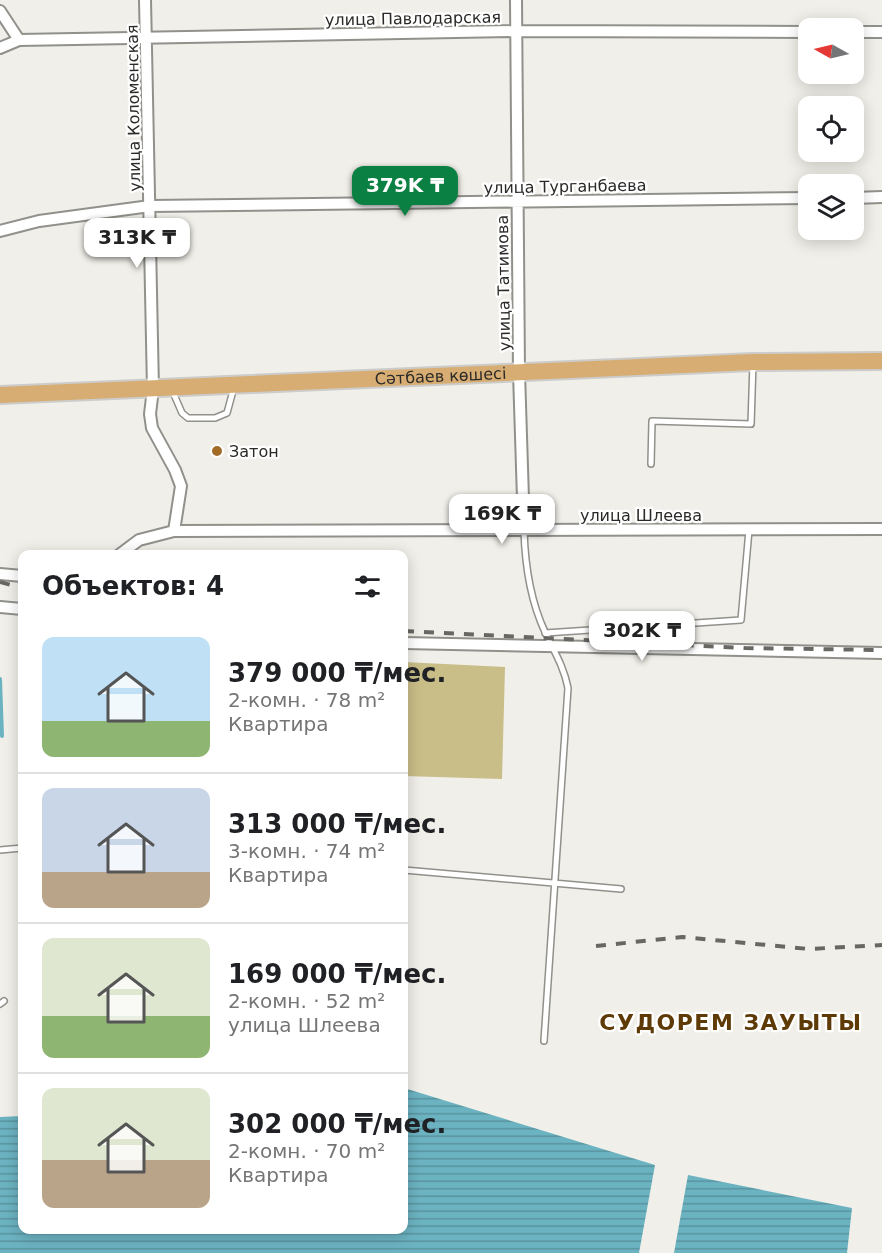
<!DOCTYPE html>
<html lang="ru">
<meta charset="utf-8">
<style>
:root{--surface:#fff;--page:#f6f6f6;--text:#202124;--muted:#757577;--line:#e0e0e0;--accent:#0b8043}
body{margin:0;font-family:"DejaVu Sans",sans-serif;background:var(--page);color:var(--text);height:100vh;display:flex;flex-direction:column;font-size:22px;white-space:nowrap}
*{box-sizing:border-box;margin:0}
p{font-size:20px;color:var(--muted)}
.icon{flex:none;width:33px;height:33px;fill:none;stroke:currentColor;stroke-width:2;stroke-linecap:round;stroke-linejoin:round}
.map{position:relative;flex:1;overflow:hidden}
.panel{position:absolute;left:18px;top:550px;width:390px;height:684px;display:flex;flex-direction:column;background:var(--surface);border-radius:12px;box-shadow:0 3px 15px #0003}
.panel>*{flex:none}
.needle{width:39px;rotate:278deg}
.buttons{position:absolute;left:798px;top:18px;display:grid;gap:12px}
.buttons a{display:grid;place-items:center;width:66px;height:66px;border-radius:12px;background:var(--surface);box-shadow:0 3px 15px #0003;font-size:30px}
.price{position:absolute;translate:-50% -51px;padding:0 14px;border-radius:12px;background:#fff;color:#222;font-size:20px;line-height:39px;filter:drop-shadow(0 2px 3px #0008)}
.price::after{content:'';position:absolute;left:50%;top:36px;width:18px;height:14px;margin-left:-9px;background:inherit;clip-path:polygon(0 0,100% 0,50% 100%)}
.price.current{background:var(--accent);color:#fff}
ul{padding:0;list-style:none}
li{display:flex;align-items:center;gap:18px;height:150px;padding:0 24px}
li+li{border-top:2px solid var(--line)}
li span{display:grid;place-items:center;flex:none;width:168px;height:120px;border-radius:12px;color:#555}
li>.icon{margin-inline-start:auto}
span .icon{width:72px;height:72px;fill:#fffc;stroke-width:1}
li b{font-size:26px}
h2{display:flex;justify-content:space-between;align-items:center;height:72px;padding:0 24px;font-size:26px}
.map>svg:first-child{display:block}
.green{fill:#c9bd88}
.water{fill:url(#water-rules)}
.lines{fill:none;stroke-linecap:round;stroke-linejoin:round}
.stream{stroke:#6cb3c2;stroke-width:4}
.lane-casing{stroke:#91908a;stroke-width:8}
.street-casing{stroke:#91908a;stroke-width:14}
.primary-casing{stroke:#cccccb;stroke-width:20}
.lane{stroke:#fff;stroke-width:5}
.street{stroke:#fff;stroke-width:10}
.primary{stroke:#d7ad73;stroke-width:16}
.rail{stroke:#696764;stroke-width:4;stroke-dasharray:10 10;stroke-linecap:butt}
.poi-dot{fill:#a26c27;stroke:#fff;stroke-width:2}
.labels{text-anchor:middle;stroke-width:4.5;stroke-linejoin:round;paint-order:stroke}
.street-label{font-size:16px;fill:#2b2a28;stroke:#fff}
.poi-label{font-size:16px;fill:#2b2a28;stroke:#fff;text-anchor:start}
.district-label{font-size:22px;font-weight:bold;letter-spacing:1.5px;fill:#5e3a06;stroke:#fff}
</style>
<div class="map">
<svg width="882" height="1253" viewBox="0 0 882 1253">
<defs>
<pattern id="water-rules" width="6" height="5" patternUnits="userSpaceOnUse" patternTransform="scale(1.5)"><rect width="6" height="5" fill="#6cb3c2"/><path d="M0 2.5h6" fill="none" stroke="#59929e"/></pattern>
</defs>
<rect width="100%" height="100%" fill="#f1efe9"/>
<path class="green" d="M 404,662 L 505,667 L 502,779 L 404,776 Z"/>
<path class="water" d="M 404,1088 L 655,1165 L 639,1253 L 0,1253 L 0,1117 L 22,1116 L 22,1230 L 404,1230 Z
M 688,1175 L 852,1208 L 847,1253 L 674,1253 Z"/>
<g class="lines">
<path class="stream" d="M 0,679 L 2,736"/>
<defs>
<path id="lane" d="M 172,390 L 182,413 L 188,418 L 215,418 L 227,413 L 234,387
M 651,464 L 652,421 L 751,424 L 753,363
M 524,530 C 525,565 530,600 545,632 C 554,651 564,667 568,688 L 544,1041
M 545,633 L 741,620 L 749,530
M 0,850 L 22,848
M 404,870 L 621,889
M 0,1004 L 4,1001"/>
<path id="street" d="M 145,0 L 153,389 L 150,414 L 152,428 L 175,470 L 181,486 L 174,531
M 516,0 L 519,373 L 524,530
M 0,11 L 19,40 L 516,31 L 808,32
M 854,32 L 882,32
M 0,48 L 19,40
M 854,198 L 882,197
M 0,231 L 39,221 L 150,206 L 808,198
M 119,555 L 139,540 L 174,531 L 882,529
M 0,574 L 22,576
M 0,607 L 22,609
M 404,643 L 882,653"/>
<g id="primary">
<path id="s1" d="M 0,395 L 753,362 L 882,361"/>
</g>
</defs>
<use href="#lane" class="lane-casing"/>
<use href="#street" class="street-casing"/>
<use href="#primary" class="primary-casing"/>
<use href="#lane" class="lane"/>
<use href="#street" class="street"/>
<use href="#primary" class="primary"/>
<path class="rail" d="M 0,582 L 22,588
M 404,631 L 745,648 L 882,650
M 596,946 L 682,937 L 809,949 L 882,945"/>
</g>
<circle class="poi-dot" cx="217" cy="451" r="6"/>
<g class="labels">
<g class="street-label">
<text transform="translate(413 18) rotate(-1)" y="6">улица Павлодарская</text>
<text transform="translate(133 108) rotate(-91)" y="6">улица Коломенская</text>
<text transform="translate(565 186) rotate(-1)" y="6">улица Турганбаева</text>
<text transform="translate(503 283) rotate(-91)" y="6">улица Татимова</text>
<text dy="6" stroke="none"><textPath href="#s1" startOffset="441">Сәтбаев көшесі</textPath></text>
<text x="641" y="521">улица Шлеева</text>
</g>
<g class="poi-label">
<text x="229" y="457">Затон</text>
</g>
<g class="district-label">
<text x="731" y="1030">СУДОРЕМ ЗАУЫТЫ</text>
</g>
</g>
</svg>
<div class="buttons">
<a><svg class="needle" viewBox="-14 -14 28 28"><path d="M0-13l5 13h-10z" fill="#e53935"/><path d="M0 13l5-13h-10z" fill="#757577"/></svg></a>
<a><svg class="icon" aria-label="locate" viewBox="0 0 24 24"><circle cx="12" cy="12" r="6"/><path d="M12 2v4M12 18v4M2 12h4M18 12h4"/></svg></a>
<a><svg class="icon" aria-label="layers" viewBox="0 0 24 24"><path d="M12 4l9 5-9 5-9-5zM3 14l9 5 9-5"/></svg></a>
</div>
<b class="price current" style="left:405px;top:217px">379K ₸</b>
<b class="price" style="left:137px;top:269px">313K ₸</b>
<b class="price" style="left:502px;top:545px">169K ₸</b>
<b class="price" style="left:642px;top:662px">302K ₸</b>
<section class="panel">
<h2>Объектов: 4<svg class="icon" aria-label="filters" viewBox="0 0 24 24"><path d="M4 7h16M4 17h16"/><circle cx="9" cy="7" r="2"/><circle cx="15" cy="17" r="2"/></svg></h2>
<ul>
<li><span style="background:linear-gradient(#bfe0f5 70%,#8fb573 0)"><svg class="icon" aria-label="home" viewBox="0 0 24 24"><path d="M3 11l9-7 9 7M6 9v11h12V9"/></svg></span><div><b>379 000 ₸/мес.</b><p>2-комн. · 78 m²</p><p>Квартира</p></div></li>
<li><span style="background:linear-gradient(#c9d6e8 70%,#b9a48a 0)"><svg class="icon" aria-label="home" viewBox="0 0 24 24"><path d="M3 11l9-7 9 7M6 9v11h12V9"/></svg></span><div><b>313 000 ₸/мес.</b><p>3-комн. · 74 m²</p><p>Квартира</p></div></li>
<li><span style="background:linear-gradient(#dfe7d0 65%,#8fb573 0)"><svg class="icon" aria-label="home" viewBox="0 0 24 24"><path d="M3 11l9-7 9 7M6 9v11h12V9"/></svg></span><div><b>169 000 ₸/мес.</b><p>2-комн. · 52 m²</p><p>улица Шлеева</p></div></li>
<li><span style="background:linear-gradient(#dfe7d0 60%,#b9a48a 0)"><svg class="icon" aria-label="home" viewBox="0 0 24 24"><path d="M3 11l9-7 9 7M6 9v11h12V9"/></svg></span><div><b>302 000 ₸/мес.</b><p>2-комн. · 70 m²</p><p>Квартира</p></div></li>
</ul>
</section>
</div>
